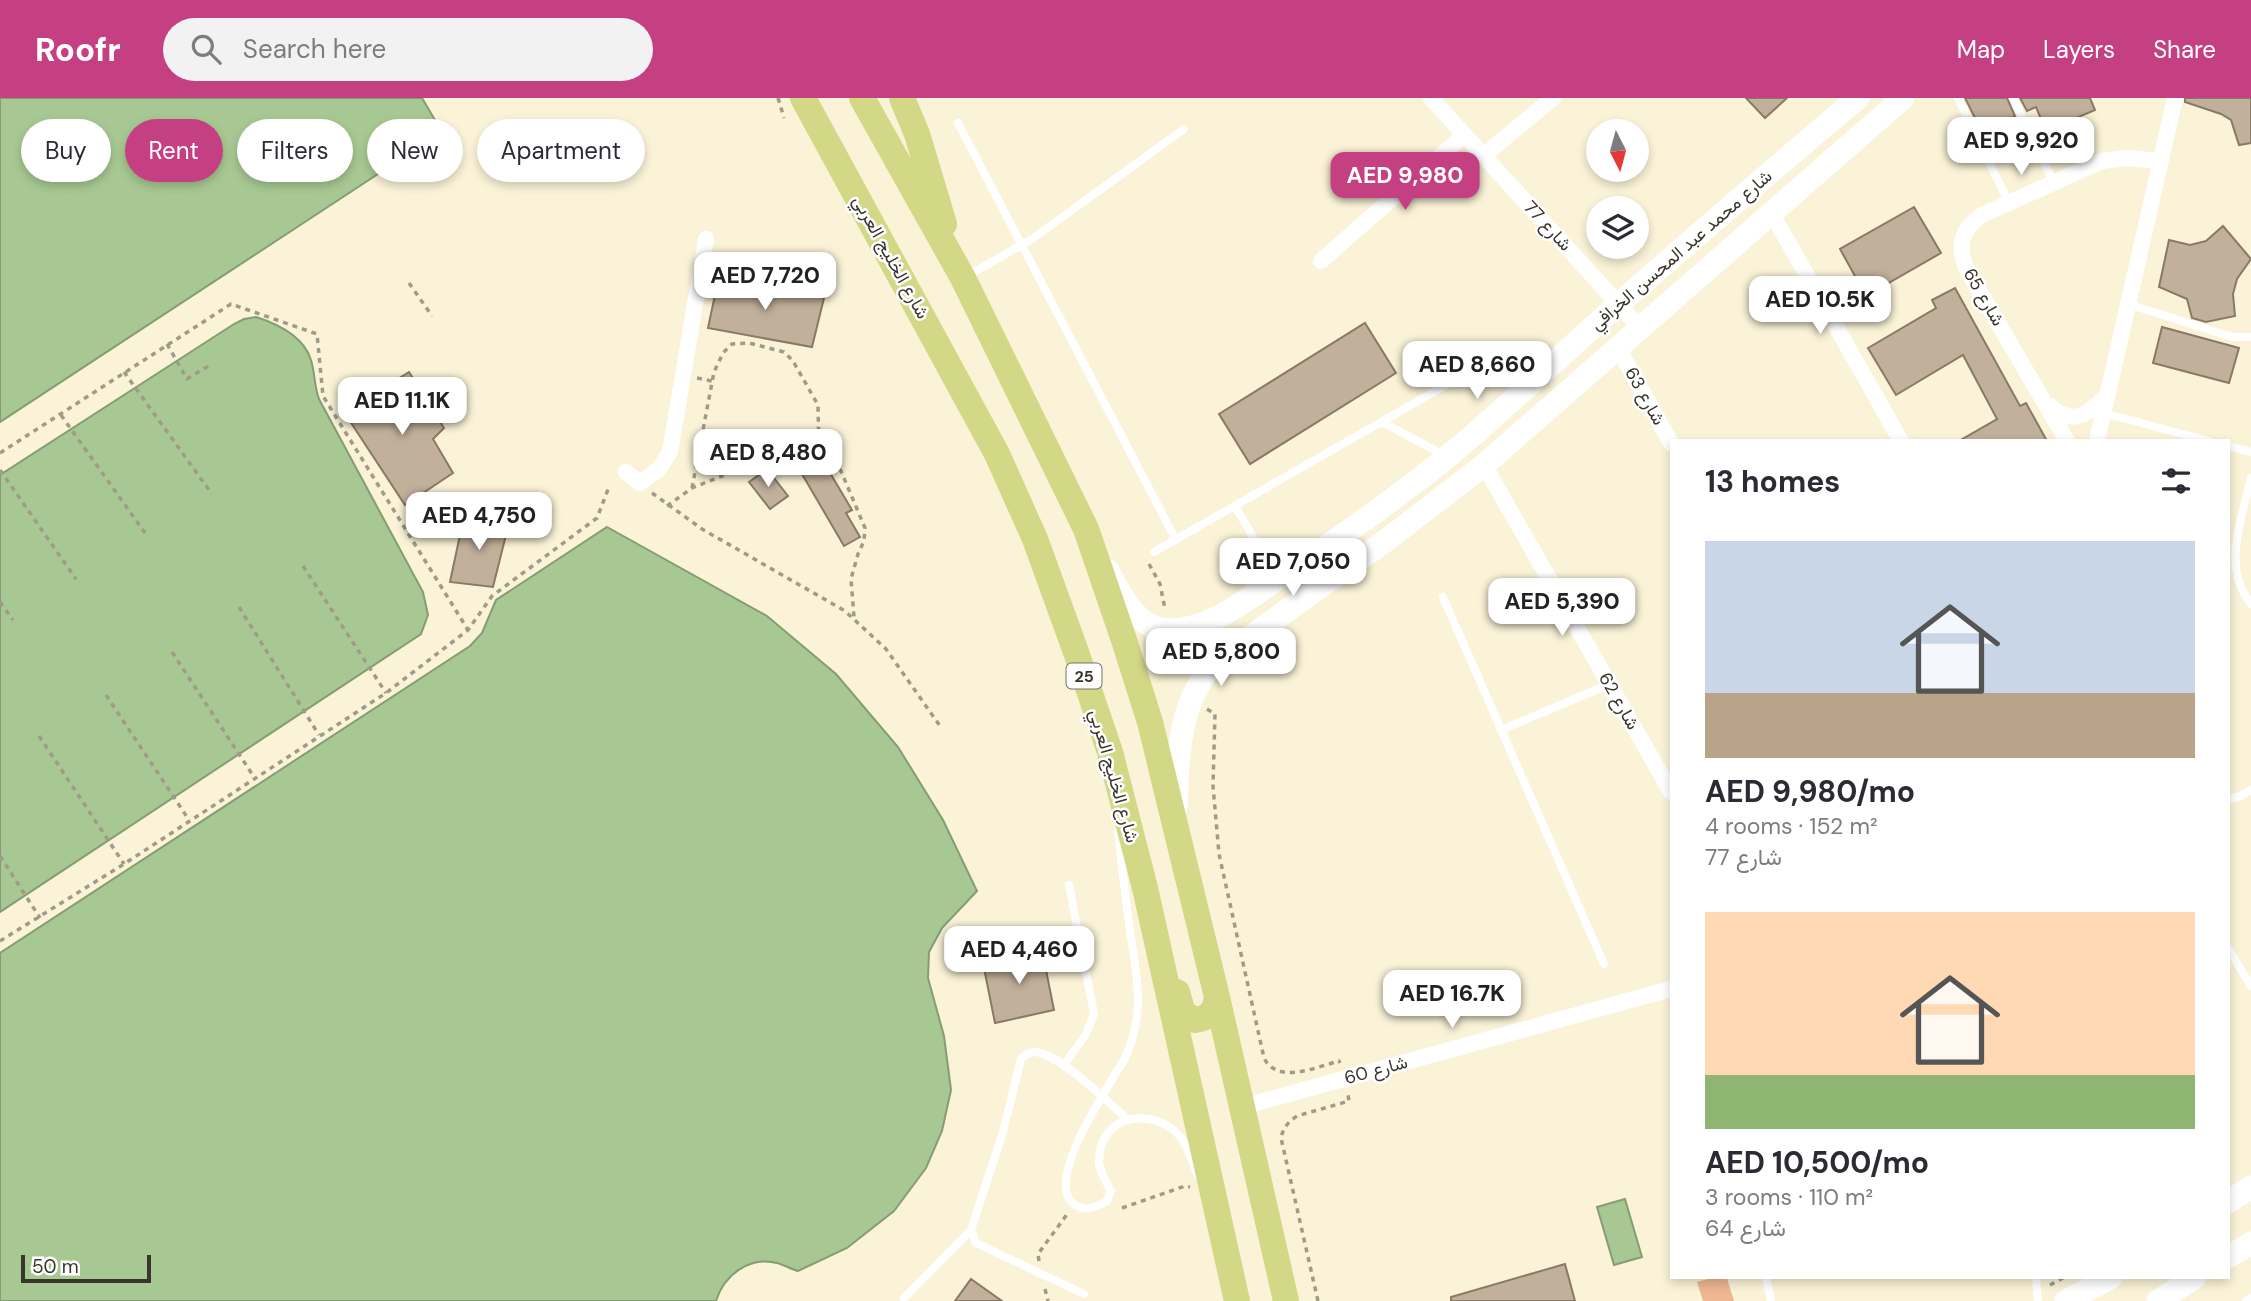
<!DOCTYPE html>
<meta charset="utf-8">
<style>
:root{--surface:#fff;--page:#f2f2f3;--text:#2b2b33;--muted:#7c7c81;--accent:#c54082}
body{margin:0;font-family:"DM Sans",Vazirmatn,sans-serif;background:var(--page);color:var(--text);height:100vh;display:flex;flex-direction:column;font-size:26px;white-space:nowrap}
*{box-sizing:border-box;margin:0}
p{font-size:23px;color:var(--muted)}
.icon{flex:none;width:38px;height:38px;fill:none;stroke:currentColor;stroke-width:2;stroke-linecap:round;stroke-linejoin:round}
.map{position:relative;flex:1;overflow:hidden}
.side{position:absolute;left:1670px;top:341px;width:560px;height:840px;display:flex;flex-direction:column;background:var(--surface);border-radius:0px;box-shadow:0 4px 10px #0003}
.side>*{flex:none}
.hud{position:absolute;left:21px;top:21px;width:665px;height:63px;display:flex;gap:14px}
.needle{width:46px;rotate:174deg}
.tools{position:absolute;left:1586px;top:21px;display:grid;gap:14px}
.tools a{display:grid;place-items:center;width:63px;height:63px;border-radius:50%;background:var(--surface);box-shadow:0 4px 10px #0003;font-size:35px}
.scale{position:absolute;left:21px;bottom:18px;width:130px;box-sizing:border-box;padding-left:7px;border:4px solid #38352b;border-top:0;font-size:19px;line-height:24px;white-space:nowrap;color:#38352b;-webkit-text-stroke:5px #fff;paint-order:stroke}
.price{position:absolute;translate:-50% -60px;padding:0 16px;border-radius:14px;background:#fff;color:#222;font-size:23px;line-height:46px;filter:drop-shadow(0 2px 4px #0008)}
.price::after{content:'';position:absolute;left:50%;top:42px;width:21px;height:16px;margin-left:-10px;background:inherit;clip-path:polygon(0 0,100% 0,50% 100%)}
.price.active{background:var(--accent);color:#fff}
ul{padding:0;list-style:none}
li{display:grid;align-content:center;gap:14px;height:371px;padding:0 35px}
li span{display:grid;place-items:center;height:217px;border-radius:0px;color:#555}
li>.icon{margin-inline-start:auto}
span .icon{width:126px;height:126px;fill:#fffc;stroke-width:1}
li b{font-size:30px}
h2{display:flex;justify-content:space-between;align-items:center;height:84px;padding:0 35px;font-size:30px}
.chip{padding:0 24px;border-radius:32px;background:var(--surface);box-shadow:0 4px 10px #0003;font-size:24px;line-height:63px}
.chip.active{background:var(--accent);color:#fff}
header{display:flex;align-items:center;gap:42px;box-sizing:border-box;height:98px;padding:0 35px;background:var(--accent);color:#fff}
header strong{font-size:33px}
nav{display:flex;gap:38px;margin-inline-start:auto;font-size:24px}
.search{width:490px;height:63px;background:var(--page);display:flex;align-items:center;gap:18px;box-sizing:border-box;padding:0 24px;border-radius:38px;color:var(--muted);font-size:26px}
.map>svg:first-child{display:block}
.green{fill:#efb692}
.water{fill:#a7c892;stroke:#869c73;stroke-width:2}
.building{fill:#c1b09b;stroke:#897965;stroke-width:2}
.lines{fill:none;stroke-linecap:round;stroke-linejoin:round}
.path{stroke:#a09b88;stroke-width:3.5;stroke-dasharray:5 5;stroke-linecap:butt}
.lane{stroke:#fff;stroke-width:8}
.street{stroke:#fff;stroke-width:16}
.secondary{stroke:#fff;stroke-width:23}
.primary{stroke:#d2d886;stroke-width:26}
.labels{text-anchor:middle;stroke-width:5;stroke-linejoin:round;paint-order:stroke}
.shield{fill:#fff;stroke:#74726b;stroke-width:2}
.shield-label{font-size:16px;font-weight:bold;fill:#38352b}
.street-label{font-size:18px;fill:#38352b;stroke:#fff}
</style>
<header>
<strong>Roofr</strong>
<div class="search"><svg class="icon" aria-label="search" viewBox="0 0 24 24"><circle cx="10" cy="10" r="6"/><path d="M15 15l6 6"/></svg>Search here</div>
<nav><a>Map</a><a>Layers</a><a>Share</a></nav>
</header>
<div class="map">
<svg width="2251" height="1203" viewBox="0 0 2251 1203">
<rect width="100%" height="100%" fill="#faf3d8"/>
<path class="green" d="M 1712,1180 L 1727,1180 L 1734,1203 L 1703,1203 L 1697,1184 Z"/>
<path class="water" d="M 0,0 L 422,0 L 442,34 L 0,324 Z
M 256,219 C 278,226 304,239 311,262 C 315,275 314,288 319,301 L 423,494 L 428,517 L 421,536 L 0,814 L 0,377 L 234,226 L 244,221 Z
M 607,429 L 767,518 L 836,576 L 898,649 L 943,722 L 977,793 L 942,830 L 929,854 L 928,880 L 944,938 L 951,992 L 942,1033 L 926,1070 L 894,1113 L 847,1150 L 798,1173 C 791,1171 784,1167 777,1165 C 749,1158 724,1177 716,1203 L 0,1203 L 0,855 L 470,548 L 482,535 L 496,502 Z
M 1625,1101 L 1642,1159 L 1614,1167 L 1597,1109 Z"/>
<path class="building" d="M 1746,0 L 1787,0 L 1765,20 Z
M 1965,0 L 2007,0 L 2015,18 L 2004,23 L 2017,51 L 1995,60 Z
M 2020,0 L 2090,0 L 2095,12 L 2046,33 L 2036,9 L 2027,13 Z
M 2185,0 L 2251,0 L 2251,45 L 2239,47 L 2231,22 L 2221,16 L 2185,4 Z
M 1914,109 L 1941,155 L 1866,198 L 1840,151 Z
M 2223,128 L 2251,161 L 2237,181 L 2233,196 L 2235,218 L 2206,224 L 2192,220 L 2187,201 L 2159,189 L 2169,142 L 2190,147 L 2206,143 Z
M 719,178 L 824,200 L 812,249 L 708,230 Z
M 1955,190 L 2020,308 L 2026,305 L 2047,343 L 1959,343 L 1997,321 L 1963,257 L 1896,297 L 1868,250 L 1936,210 L 1932,202 Z
M 1365,225 L 1396,275 L 1250,366 L 1219,316 Z
M 2162,229 L 2239,250 L 2229,285 L 2153,265 Z
M 409,274 L 444,330 L 433,341 L 453,375 L 405,407 L 344,314 Z
M 823,363 L 852,412 L 846,415 L 860,439 L 844,448 L 802,376 Z
M 767,371 L 788,398 L 770,411 L 749,384 Z
M 464,418 L 509,425 L 493,489 L 450,484 Z
M 1042,852 L 1054,912 L 995,925 L 983,865 Z
M 1565,1166 L 1575,1203 L 1451,1203 L 1451,1199 Z
M 971,1181 L 1002,1203 L 955,1203 Z"/>
<g class="lines">
<path class="path" d="M 778,0 L 784,20
M 409,185 L 432,218
M 167,246 L 187,281 L 210,267
M 124,274 L 212,396
M 697,280 L 712,283
M 61,317 L 145,435
M 0,355 L 231,206 L 317,236 L 323,298 L 468,532
M 0,372 L 76,481
M 692,390 L 714,274 L 723,255 L 732,246 L 749,245 L 784,254 L 793,263 L 818,307 L 819,355
M 652,395 L 702,431 L 845,513 L 886,551 L 940,628
M 667,408 L 692,390 L 747,368 L 786,358 L 819,355 L 833,363 L 841,373 L 865,430 L 864,443 L 858,456 L 851,481 L 854,519
M 1149,466 L 1160,486 L 1165,511
M 303,468 L 386,595
M 0,504 L 13,522
M 239,509 L 319,637
M 1175,549 L 1183,575
M 172,554 L 254,679
M 106,597 L 189,722
M 1207,611 L 1215,616 L 1213,688 L 1219,756 L 1264,960 C 1278,987 1316,969 1339,963 L 1340,965
M 39,638 L 124,766
M 0,758 L 40,820
M 0,843 L 124,766 L 386,595 L 468,532 L 492,498 L 597,420 L 609,389
M 1122,1110 L 1185,1088 L 1190,1089
M 1039,1163 L 1038,1156 L 1068,1115
M 2050,1187 L 2063,1180
M 1045,1191 L 1048,1203
M 1318,1203 L 1281,1040 C 1283,1030 1288,1024 1297,1018 L 1349,1003 L 1348,997"/>
<path class="lane" d="M 1958,0 L 2009,105
M 2013,0 L 2054,85
M 958,25 L 1176,442
M 967,178 L 1032,141 L 1184,31
M 2128,206 L 2232,239 L 2251,239
M 2103,315 L 2209,343
M 1382,324 L 1444,357
M 2228,348 L 2251,354
M 2251,380 C 2242,421 2221,469 2251,506
M 1235,408 C 1255,443 1267,452 1249,492
M 1259,450 L 1275,458 L 1284,472
M 1154,454 L 1481,267
M 1443,499 L 1604,866
M 1501,632 L 1610,586
M 2228,701 L 2241,698 L 2251,692
M 1118,734 C 1122,769 1126,804 1131,840 C 1135,865 1141,900 1136,925 C 1134,936 1130,950 1125,960 C 1112,984 1038,1088 1077,1108 C 1087,1113 1099,1108 1107,1103 L 1111,1093 C 1106,1084 1099,1073 1099,1063 C 1099,1015 1156,1007 1182,1041 C 1189,1051 1192,1064 1197,1076
M 2228,850 L 2251,888
M 1063,968 L 1085,938 L 1094,916 L 1069,787
M 1766,1180 L 1771,1203
M 2036,1180 L 2038,1203
M 1084,1196 L 976,1145 L 971,1132 L 1003,1034 L 1021,961 C 1026,956 1032,952 1040,955 C 1064,961 1108,1003 1127,1021
M 904,1200 L 971,1132
M 2246,1203 L 2251,1200"/>
<path class="street" d="M 1431,0 L 1641,231
M 1483,58 L 1553,0
M 1771,114 L 1901,343
M 1321,163 L 1464,37
M 1618,250 L 1671,345
M 2050,308 C 2073,329 2089,316 2107,297
M 2067,343 L 1968,174 C 1957,150 1959,133 1982,117 L 2102,63 L 2126,60 L 2160,63
M 2097,343 L 2175,0
M 1484,367 L 1671,694
M 626,374 L 640,385 L 659,371 L 670,354 L 706,141
M 1242,1009 L 1671,891"/>
<path class="secondary" d="M 1108,473 C 1121,497 1137,532 1169,532 C 1212,532 1248,500 1282,478 C 1342,439 1401,397 1457,351 C 1513,303 1567,252 1622,203 C 1700,135 1779,66 1858,0
M 1176,710 C 1178,658 1178,604 1216,563 L 1388,441 L 1484,367 L 1903,0
M 2228,1104 L 2251,1089
M 2228,1159 L 2251,1145
M 2066,1203 L 2110,1180
M 2158,1203 L 2194,1180"/>
<path class="primary" d="M 803,0 L 997,356 L 1035,441 L 1076,554 L 1110,654 L 1145,790 L 1237,1203
M 862,0 L 963,180 L 1086,431 L 1124,542 L 1150,624 L 1217,899 L 1286,1203
M 902,0 L 917,36 L 944,126
M 1177,894 L 1183,915 L 1195,922 C 1210,920 1215,913 1217,899"/>
</g>
<g class="labels">
<rect class="shield" x="1066.5" y="565.5" width="35" height="25" rx="5"/>
<g class="shield-label">
<text x="1084" y="584">25</text>
</g>
<g class="street-label">
<text transform="translate(1548 128) rotate(47)" y="6">شارع 77</text>
<text transform="translate(1681 152) rotate(-41)" y="6">شارع محمد عبد المحسن الخرافي</text>
<text transform="translate(891 159) rotate(61)" y="6">شارع الخليج العربي</text>
<text transform="translate(1984 199) rotate(60)" y="6">شارع 65</text>
<text transform="translate(1645 298) rotate(61)" y="6">شارع 63</text>
<text transform="translate(1619 603) rotate(60)" y="6">شارع 62</text>
<text transform="translate(1114 678) rotate(74)" y="6">شارع الخليج العربي</text>
<text transform="translate(1376 972) rotate(-15)" y="6">شارع 60</text>
</g>
</g>
</svg>
<div class="tools">
<a><svg class="needle" viewBox="-14 -14 28 28"><path d="M0-13l5 13h-10z" fill="#e53935"/><path d="M0 13l5-13h-10z" fill="#7c7c81"/></svg></a>
<a><svg class="icon" aria-label="layers" viewBox="0 0 24 24"><path d="M12 4l9 5-9 5-9-5zM3 14l9 5 9-5"/></svg></a>
</div>
<div class="scale">50 m</div>
<b class="price" style="left:2021px;top:79px">AED 9,920</b>
<b class="price active" style="left:1405px;top:114px">AED 9,980</b>
<b class="price" style="left:765px;top:214px">AED 7,720</b>
<b class="price" style="left:1820px;top:238px">AED 10.5K</b>
<b class="price" style="left:1477px;top:303px">AED 8,660</b>
<b class="price" style="left:402px;top:339px">AED 11.1K</b>
<b class="price" style="left:768px;top:391px">AED 8,480</b>
<b class="price" style="left:479px;top:454px">AED 4,750</b>
<b class="price" style="left:1293px;top:500px">AED 7,050</b>
<b class="price" style="left:1562px;top:540px">AED 5,390</b>
<b class="price" style="left:1221px;top:590px">AED 5,800</b>
<b class="price" style="left:1019px;top:888px">AED 4,460</b>
<b class="price" style="left:1452px;top:932px">AED 16.7K</b>
<div class="hud">
<a class="chip">Buy</a>
<a class="chip active">Rent</a>
<a class="chip">Filters</a>
<a class="chip">New</a>
<a class="chip">Apartment</a>
</div>
<section class="side">
<h2>13 homes<svg class="icon" aria-label="filters" viewBox="0 0 24 24"><path d="M4 7h16M4 17h16"/><circle cx="9" cy="7" r="2"/><circle cx="15" cy="17" r="2"/></svg></h2>
<ul>
<li><span style="background:linear-gradient(#c9d6e8 70%,#b9a48a 0)"><svg class="icon" aria-label="home" viewBox="0 0 24 24"><path d="M3 11l9-7 9 7M6 9v11h12V9"/></svg></span><div><b>AED 9,980/mo</b><p>4 rooms · 152 m²</p><p>شارع 77</p></div></li>
<li><span style="background:linear-gradient(#ffd9b3 75%,#8fb573 0)"><svg class="icon" aria-label="home" viewBox="0 0 24 24"><path d="M3 11l9-7 9 7M6 9v11h12V9"/></svg></span><div><b>AED 10,500/mo</b><p>3 rooms · 110 m²</p><p>شارع 64</p></div></li>
</ul>
</section>
</div>
